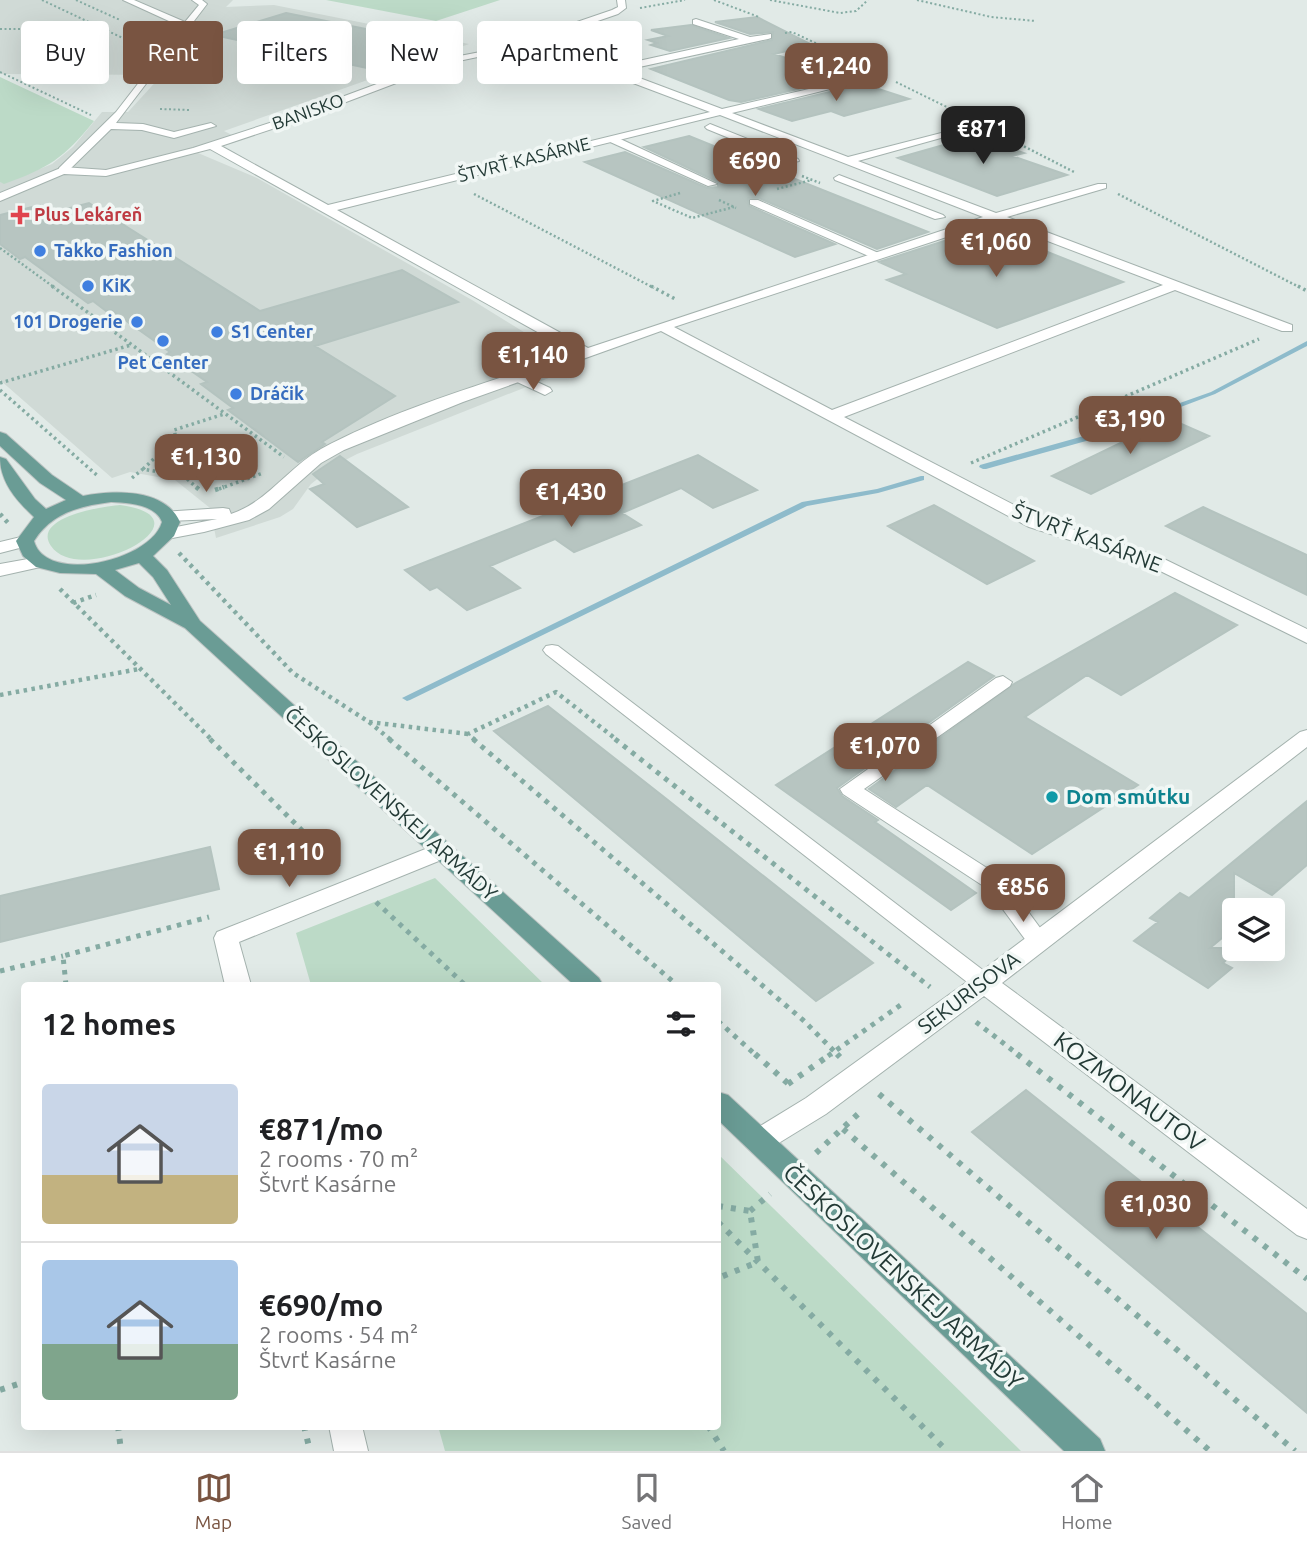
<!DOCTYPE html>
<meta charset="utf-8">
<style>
:root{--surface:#fff;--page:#f6f6f6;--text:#202124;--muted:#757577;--line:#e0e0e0;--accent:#795441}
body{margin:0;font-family:Ubuntu,sans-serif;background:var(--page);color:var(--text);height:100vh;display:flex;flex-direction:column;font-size:26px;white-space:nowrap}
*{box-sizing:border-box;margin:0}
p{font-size:23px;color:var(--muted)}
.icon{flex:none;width:38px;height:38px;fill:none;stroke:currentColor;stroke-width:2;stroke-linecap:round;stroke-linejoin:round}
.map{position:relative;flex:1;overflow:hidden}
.panel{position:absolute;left:21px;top:982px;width:700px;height:448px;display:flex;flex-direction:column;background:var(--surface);border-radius:7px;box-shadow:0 7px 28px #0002}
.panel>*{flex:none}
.top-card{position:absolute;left:21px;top:21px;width:700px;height:63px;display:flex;gap:14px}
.controls{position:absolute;left:1222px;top:898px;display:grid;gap:14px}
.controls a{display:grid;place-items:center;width:63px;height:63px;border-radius:7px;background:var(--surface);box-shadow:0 7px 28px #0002;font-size:35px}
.price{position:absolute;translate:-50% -60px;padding:0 16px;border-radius:14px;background:var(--accent);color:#fff;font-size:23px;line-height:46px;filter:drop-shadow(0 2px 4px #0008)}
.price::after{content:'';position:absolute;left:50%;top:42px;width:21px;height:16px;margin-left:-10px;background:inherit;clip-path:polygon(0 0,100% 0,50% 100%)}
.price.on{background:#222;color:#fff}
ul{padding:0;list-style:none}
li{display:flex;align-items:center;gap:21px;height:175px;padding:0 21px}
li+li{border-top:2px solid var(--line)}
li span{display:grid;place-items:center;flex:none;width:196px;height:140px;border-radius:7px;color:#555}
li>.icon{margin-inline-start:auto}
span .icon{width:84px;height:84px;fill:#fffc;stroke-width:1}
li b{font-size:30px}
h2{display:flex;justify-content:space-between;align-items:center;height:84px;padding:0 21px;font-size:30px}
.chip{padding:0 24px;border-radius:7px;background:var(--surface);box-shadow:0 7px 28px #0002;font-size:24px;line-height:63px}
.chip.on{background:var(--accent);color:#fff}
.tab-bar{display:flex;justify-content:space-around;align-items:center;height:98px;border-top:2px solid var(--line);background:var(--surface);font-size:19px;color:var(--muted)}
.tab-bar a{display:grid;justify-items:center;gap:4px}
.tab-bar .on{color:var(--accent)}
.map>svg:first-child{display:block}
.built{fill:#d0dad6}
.green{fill:#bcdac7}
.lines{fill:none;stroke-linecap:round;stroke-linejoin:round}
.stream{fill:#8ebbcb;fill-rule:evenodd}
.building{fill:#b7c5c1;stroke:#b4c3bf;stroke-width:2}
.lane-casing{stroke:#a4b2ae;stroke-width:2}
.street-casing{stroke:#a4b2ae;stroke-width:2}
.primary-casing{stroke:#bdc4c3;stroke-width:2}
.path-far5{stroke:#85aba3;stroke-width:2;stroke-dasharray:2 2.5;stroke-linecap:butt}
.path-far4{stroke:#85aba3;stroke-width:2.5;stroke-dasharray:2 2.5;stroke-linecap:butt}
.path-far3{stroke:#85aba3;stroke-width:3.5;stroke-dasharray:2.5 3.5;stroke-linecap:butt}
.path-far2{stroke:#85aba3;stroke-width:4.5;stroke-dasharray:3.5 4.5;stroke-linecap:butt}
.path-far1{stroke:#85aba3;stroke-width:5;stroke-dasharray:4.5 6;stroke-linecap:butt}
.path{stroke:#85aba3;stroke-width:6;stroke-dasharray:5 8;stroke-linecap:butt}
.lane{fill:#fff;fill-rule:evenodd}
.street{fill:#fff;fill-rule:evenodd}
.primary{fill:#6a9c95;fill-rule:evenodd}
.health-dot{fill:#e0444e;stroke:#f1f7f5;stroke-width:2.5}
.shop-dot{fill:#3f7fe0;stroke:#f1f7f5;stroke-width:2.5}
.culture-dot{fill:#0f9aa8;stroke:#f1f7f5;stroke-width:2.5}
.labels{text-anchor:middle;stroke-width:7;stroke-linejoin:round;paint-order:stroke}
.far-street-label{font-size:18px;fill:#233a36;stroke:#f1f7f5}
.far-health-label{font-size:18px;font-weight:bold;fill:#be3a42;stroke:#f1f7f5;text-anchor:start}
.far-shop-label{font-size:18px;font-weight:bold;fill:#366cbe;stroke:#f1f7f5;text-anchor:start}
.street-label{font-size:21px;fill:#233a36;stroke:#f1f7f5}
.culture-label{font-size:21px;font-weight:bold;fill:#0d838f;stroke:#f1f7f5;text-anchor:start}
.near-street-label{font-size:24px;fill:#233a36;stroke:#f1f7f5}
</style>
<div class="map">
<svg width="1307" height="1451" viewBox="0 0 1307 1451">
<rect width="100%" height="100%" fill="#e1eae7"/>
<path class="built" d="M 0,0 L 233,0 L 226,7 L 274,5 L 469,44 L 224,131 L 232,135 L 191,150 L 257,178 L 472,300 L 579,366 L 357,454 L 334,466 L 311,484 L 293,509 L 280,517 L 216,538 L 210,508 L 175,480 L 130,472 L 112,478 L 0,380 L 0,182 L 5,183 L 52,164 L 73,147 L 102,112 L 128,112 L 162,75 L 0,74 Z"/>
<path class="green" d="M 326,0 L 500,0 L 436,21 Z
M 0,77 L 94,121 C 64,158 49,168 4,184 L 0,182 Z
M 120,505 C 217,518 81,589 51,546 C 31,517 105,506 120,505 Z
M 435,878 L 545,985 L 311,985 L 296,933 Z
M 718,1154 L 1021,1451 L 445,1451 L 438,1426 L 718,1426 Z"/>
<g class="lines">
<path class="stream" d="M 1307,341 L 1307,346 L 1215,394 L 1104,436 L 986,469 L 983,469 L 979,467 L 980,465 L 1098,432 L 1211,392 Z
M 921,476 L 924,476 L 924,480 L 878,493 L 807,506 L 410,700 L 407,701 L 402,698 L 802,502 L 877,489 Z"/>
</g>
<path class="building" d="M 286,13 L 446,45 L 376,70 L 214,35 Z
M 757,17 L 812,45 L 774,54 L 846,78 L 741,102 L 729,100 L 651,69 L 772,40 L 773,32 L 750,34 L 715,22 Z
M 691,25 L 729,38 L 670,51 L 651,45 L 657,43 L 648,40 L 668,36 L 651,30 Z
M 863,84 L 909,99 L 844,116 L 831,111 L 792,121 L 759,109 Z
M 689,136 L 810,185 L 928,232 L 877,249 L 759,198 L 748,198 L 749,206 L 835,244 L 795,257 L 585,162 L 625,152 L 707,188 L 718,187 L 718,182 L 644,147 Z
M 975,136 L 1024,153 L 1012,156 L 1067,175 L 997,196 L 898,158 Z
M 89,203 L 260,311 L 402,270 L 458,302 L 315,346 L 395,396 L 322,442 L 325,444 L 298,462 L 228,410 L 233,408 L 201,384 L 207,382 L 167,354 L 170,352 L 111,310 L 106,311 L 93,301 L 88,303 L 25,257 L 20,259 L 0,244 L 0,215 L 40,205 L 51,213 Z
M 1010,237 L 1123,282 L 997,328 L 887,280 L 906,274 L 879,262 L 947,240 L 972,250 Z
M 1170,419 L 1209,436 L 1091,494 L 1052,476 Z
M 698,455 L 757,490 L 713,508 L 681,488 L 622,513 L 641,525 L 574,552 L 555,539 L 490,566 L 520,588 L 467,610 L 437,587 L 430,590 L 405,570 Z
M 340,456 L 408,507 L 357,527 L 310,489 L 324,484 L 313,474 Z
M 934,505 L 1034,561 L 987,584 L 888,526 Z
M 1203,507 L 1307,555 L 1307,595 L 1166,526 Z
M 1175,593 L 1237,625 L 1121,695 L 1087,675 L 1025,717 L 1138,785 L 1032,854 L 927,785 L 896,807 L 869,789 L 1014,684 Z
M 968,662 L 994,676 L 837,788 L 842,796 L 878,820 L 875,822 L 976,893 L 951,910 L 776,785 Z
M 548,706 L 664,797 L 873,963 L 816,1001 L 494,731 Z
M 1307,801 L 1307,865 L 1272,895 L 1234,873 L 1234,928 L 1210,948 L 1239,948 L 1223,963 L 1232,968 L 1208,988 L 1134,941 L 1158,922 L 1150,918 L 1180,893 L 1189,898 Z
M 210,847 L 219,889 L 0,942 L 0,896 Z
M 1026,1090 L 1307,1314 L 1307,1413 L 972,1132 Z"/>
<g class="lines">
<defs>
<path id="lane" d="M 123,0 L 134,0 L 185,22 L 199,5 L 192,0 L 202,0 L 207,4 L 116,123 L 143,124 L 174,132 L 211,123 L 216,126 L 174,138 L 142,130 L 111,129 L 67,172 L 59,172 L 59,168 L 116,112 L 182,27 Z
M 710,124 L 798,159 L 799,161 L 790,163 L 707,129 L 705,127 Z
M 608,137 L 616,137 L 717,184 L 708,186 L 608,141 Z
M 839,175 L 943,215 L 945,217 L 935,219 L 835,180 L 834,178 Z
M 750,200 L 758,200 L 883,255 L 873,258 L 750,204 Z
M 520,374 L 550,388 L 552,391 L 545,395 L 515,381 L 515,375 Z
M 552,645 L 558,646 L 992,977 L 996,983 L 992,989 L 984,992 L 976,989 L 546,654 L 543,650 L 546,646 Z
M 1003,676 L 1012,682 L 1010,686 L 864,789 L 1004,879 L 1049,940 L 1046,946 L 1038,948 L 1030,946 L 988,889 L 843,794 L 840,789 L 996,678 Z"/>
<path id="street" d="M 617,0 L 625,0 L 626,8 L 618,14 L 519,48 L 582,57 L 611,67 L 739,39 L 693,24 L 693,20 L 696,19 L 750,37 L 771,34 L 771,38 L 768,39 L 621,71 L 722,109 L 883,72 L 883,76 L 732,113 L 848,157 L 984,122 L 984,126 L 858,161 L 996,213 L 1098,184 L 1106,184 L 1106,188 L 1007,217 L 1292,325 L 1292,331 L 1282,331 L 1175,290 L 844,417 L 1041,519 L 1160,557 L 1307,629 L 1307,643 L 1148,565 L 1029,527 L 661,331 L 463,402 L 344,450 L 321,463 L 269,509 L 249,520 L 204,532 L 167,539 L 161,538 L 158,534 L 161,530 L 217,519 L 168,521 L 162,520 L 159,516 L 162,512 L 223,508 L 229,509 L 231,514 C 267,502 288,468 321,449 C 397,408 493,381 575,353 L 210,149 L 106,176 L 64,174 L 0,201 L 0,193 L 63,167 L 106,170 L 193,148 L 288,117 L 444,59 L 501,48 L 612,10 L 618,7 ZM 511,50 L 580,63 L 710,112 L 328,205 L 221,146 L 296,121 L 449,63 ZM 720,115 L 983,217 L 588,348 L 337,210 ZM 995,221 L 1163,285 L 832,410 L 674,327 Z
M 25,536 L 34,541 L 31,545 L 0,553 L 0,542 Z
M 39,557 L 48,562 L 45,566 L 0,576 L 0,564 Z
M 1307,730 L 1307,747 L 1002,983 L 1307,1209 L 1307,1239 L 1297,1235 L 984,996 L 826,1114 L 769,1149 L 759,1153 L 749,1149 L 745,1141 L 749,1133 L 806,1098 L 975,976 L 1300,732 Z
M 443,842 L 451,844 L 455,850 L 451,856 L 239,942 L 251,985 L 225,985 L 214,938 L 217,932 Z
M 329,1426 L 362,1426 L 368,1451 L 334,1451 Z"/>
<path id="primary" d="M 0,432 L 6,434 L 52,475 L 83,496 C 113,490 165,488 180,522 L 174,536 L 153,556 L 167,570 L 200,621 L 599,978 L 603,985 L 574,985 L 185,628 L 125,596 L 96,574 L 60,573 L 36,567 L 23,556 L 16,541 L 34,517 C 16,500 0,482 0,457 L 6,459 L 35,499 L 46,509 L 66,500 L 40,483 L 0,446 ZM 111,502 C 128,503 155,504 162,522 C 151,561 46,585 34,541 C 51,513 80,506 111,502 ZM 139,563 L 153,577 L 171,605 L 139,588 L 115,570 Z
M 718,1092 L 728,1095 L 1100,1439 L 1105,1451 L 1064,1451 L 718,1120 Z"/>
</defs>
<use href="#lane" class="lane-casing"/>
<use href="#street" class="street-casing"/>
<use href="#primary" class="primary-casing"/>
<path class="path-far5" d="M 42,0 L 144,48
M 76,0 L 120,20
M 714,0 L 759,17
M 770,0 L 840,13 L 856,11 L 868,0
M 917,0 L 991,17 L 1036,21
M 640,8 L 685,0
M 0,29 L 49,29
M 785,33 L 792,32 L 854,61
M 0,72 L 91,115
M 896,82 L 957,112
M 160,109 L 190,110"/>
<path class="path-far4" d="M 996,132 L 1076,173
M 802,176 L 820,183
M 756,182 L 745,176 L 766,171
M 777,189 L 812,180
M 680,193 L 653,201 L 692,218 L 734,207
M 474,194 L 654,288
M 1118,194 L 1301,288
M 719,200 L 736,208
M 0,248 L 55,288"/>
<path class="path-far3" d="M 52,286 L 284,457
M 651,286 L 677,300
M 1298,286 L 1307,291
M 0,383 L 131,345
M 0,390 L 99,477
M 971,463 L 1259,339
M 143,469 L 176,438 L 174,430 L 224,414
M 132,478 L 143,469 L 185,477 L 198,489
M 219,489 L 263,473"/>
<path class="path-far2" d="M 196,487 L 201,491
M 215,490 L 224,487
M 0,514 L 9,524
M 179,553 L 293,673 L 369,722 L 391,740
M 60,589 L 212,740
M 73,603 L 96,595
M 0,695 L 139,669
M 369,722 L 468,734
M 475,740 L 468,734 L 556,692 L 617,740"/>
<path class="path-far1" d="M 210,739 L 339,867
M 389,739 L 677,985
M 473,739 L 803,1020 L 839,1056
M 615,739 L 930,987
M 376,902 L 465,985
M 0,971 L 63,956
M 66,985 L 63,956 L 209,917
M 718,1021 L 757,1056
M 976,1022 L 1020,1056
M 828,1056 L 902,1004"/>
<path class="path" d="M 755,1054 L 793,1088
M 837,1054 L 840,1057
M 1017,1054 L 1307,1279
M 788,1084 L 831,1054
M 879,1094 L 1295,1451
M 843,1129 L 1210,1451
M 816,1153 L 858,1114
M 718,1206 L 750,1211 L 758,1262 L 718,1278
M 750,1211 L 770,1194
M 718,1222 L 947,1451
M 0,1390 L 24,1382
M 118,1426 L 121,1451
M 304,1426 L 310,1451
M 708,1426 L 724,1451"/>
<use href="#lane" class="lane"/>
<use href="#street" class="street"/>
<use href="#primary" class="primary"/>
</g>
<path class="health-dot" d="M16.5 204.5h7v7h7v7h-7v7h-7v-7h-7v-7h7z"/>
<g class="shop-dot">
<circle cx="40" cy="251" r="7"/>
<circle cx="88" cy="286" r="7"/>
<circle cx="137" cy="322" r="7"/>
<circle cx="217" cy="332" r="7"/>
<circle cx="163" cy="341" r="7"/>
<circle cx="236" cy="394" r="7"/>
</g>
<circle class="culture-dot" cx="1052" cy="797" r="7"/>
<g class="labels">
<g class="far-street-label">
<text transform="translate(308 112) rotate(-20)" y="6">BANISKO</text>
<text transform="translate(524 160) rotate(-14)" y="6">ŠTVRŤ KASÁRNE</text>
</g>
<g class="far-health-label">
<text x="34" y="221">Plus Lekáreň</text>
</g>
<g class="far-shop-label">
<text x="54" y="257">Takko Fashion</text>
<text x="102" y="292">KiK</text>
<text x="123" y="328" text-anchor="end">101 Drogerie</text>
<text x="231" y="338">S1 Center</text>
<text x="163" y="369" text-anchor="middle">Pet Center</text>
<text x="250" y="400">Dráčik</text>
</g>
<g class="street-label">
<text transform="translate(1087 538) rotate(21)" y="7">ŠTVRŤ KASÁRNE</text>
<text transform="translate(391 804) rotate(42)" y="7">ČESKOSLOVENSKEJ ARMÁDY</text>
<text transform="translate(969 993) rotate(-37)" y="7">SEKURISOVA</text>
</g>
<g class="culture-label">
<text x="1066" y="804">Dom smútku</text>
</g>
<g class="near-street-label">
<text transform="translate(1129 1092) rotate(37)" y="8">KOZMONAUTOV</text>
<text transform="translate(903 1277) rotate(43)" y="8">ČESKOSLOVENSKEJ ARMÁDY</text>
</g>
</g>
</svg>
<div class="controls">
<a><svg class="icon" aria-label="layers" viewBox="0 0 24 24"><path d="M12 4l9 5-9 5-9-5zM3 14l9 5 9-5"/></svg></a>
</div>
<b class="price" style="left:836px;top:103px">€1,240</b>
<b class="price on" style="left:983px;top:166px">€871</b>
<b class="price" style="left:755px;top:198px">€690</b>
<b class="price" style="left:996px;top:279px">€1,060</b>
<b class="price" style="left:533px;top:392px">€1,140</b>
<b class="price" style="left:1130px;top:456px">€3,190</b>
<b class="price" style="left:206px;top:494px">€1,130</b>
<b class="price" style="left:571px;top:529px">€1,430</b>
<b class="price" style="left:885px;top:783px">€1,070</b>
<b class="price" style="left:289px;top:889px">€1,110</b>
<b class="price" style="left:1023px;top:924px">€856</b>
<b class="price" style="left:1156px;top:1241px">€1,030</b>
<div class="top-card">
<a class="chip">Buy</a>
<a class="chip on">Rent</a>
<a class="chip">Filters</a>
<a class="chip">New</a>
<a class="chip">Apartment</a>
</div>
<section class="panel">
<h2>12 homes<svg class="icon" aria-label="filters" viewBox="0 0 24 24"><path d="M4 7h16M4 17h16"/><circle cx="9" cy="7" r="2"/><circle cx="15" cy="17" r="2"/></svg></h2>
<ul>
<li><span style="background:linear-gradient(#c9d6e8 65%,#c2b280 0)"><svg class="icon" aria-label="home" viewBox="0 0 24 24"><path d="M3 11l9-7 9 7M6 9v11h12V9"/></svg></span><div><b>€871/mo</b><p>2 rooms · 70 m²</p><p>Štvrť Kasárne</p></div></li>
<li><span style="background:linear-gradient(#a9c7e8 60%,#7fa58c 0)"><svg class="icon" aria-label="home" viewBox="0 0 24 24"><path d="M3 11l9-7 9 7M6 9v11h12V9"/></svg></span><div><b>€690/mo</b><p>2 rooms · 54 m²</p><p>Štvrť Kasárne</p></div></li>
</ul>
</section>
</div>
<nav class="tab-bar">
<a class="on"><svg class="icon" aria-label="map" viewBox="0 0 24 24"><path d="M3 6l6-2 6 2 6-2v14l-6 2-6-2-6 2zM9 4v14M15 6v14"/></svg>Map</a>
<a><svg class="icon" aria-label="saved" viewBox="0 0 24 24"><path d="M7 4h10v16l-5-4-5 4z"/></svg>Saved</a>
<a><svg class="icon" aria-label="home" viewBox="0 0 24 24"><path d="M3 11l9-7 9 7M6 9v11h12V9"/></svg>Home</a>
</nav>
